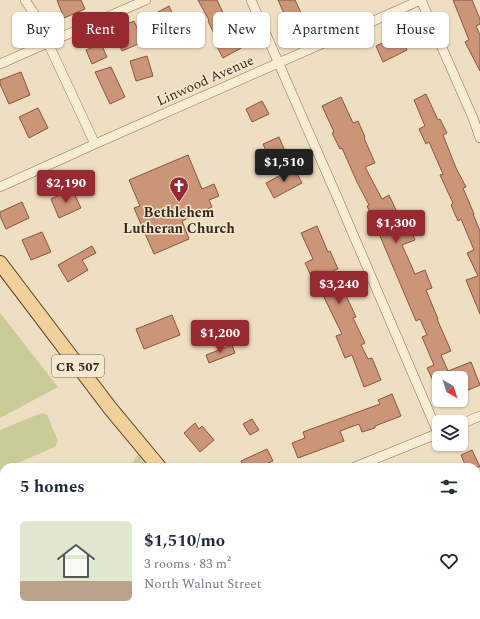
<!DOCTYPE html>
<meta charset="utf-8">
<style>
:root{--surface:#fff;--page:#f6f6f7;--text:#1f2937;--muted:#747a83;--accent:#962931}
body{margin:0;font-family:Spectral,serif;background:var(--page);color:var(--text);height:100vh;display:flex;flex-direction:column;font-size:15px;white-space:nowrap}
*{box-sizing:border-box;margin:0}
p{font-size:13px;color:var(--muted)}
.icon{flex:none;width:22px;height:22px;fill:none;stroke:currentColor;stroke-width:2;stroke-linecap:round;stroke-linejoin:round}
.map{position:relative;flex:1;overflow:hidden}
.details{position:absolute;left:0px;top:463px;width:480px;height:156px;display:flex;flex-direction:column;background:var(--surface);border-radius:12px 12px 0 0;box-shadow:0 1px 3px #0004}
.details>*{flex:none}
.top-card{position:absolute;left:12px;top:12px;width:456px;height:36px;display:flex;gap:8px}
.needle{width:26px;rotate:141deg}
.buttons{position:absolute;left:432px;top:371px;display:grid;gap:8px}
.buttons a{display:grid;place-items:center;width:36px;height:36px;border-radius:6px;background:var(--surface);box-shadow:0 1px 3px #0004;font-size:20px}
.price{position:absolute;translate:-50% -34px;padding:0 9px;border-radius:4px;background:var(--accent);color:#fff;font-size:13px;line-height:26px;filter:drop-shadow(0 1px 2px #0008)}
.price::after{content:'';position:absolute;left:50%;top:24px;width:12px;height:9px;margin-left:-6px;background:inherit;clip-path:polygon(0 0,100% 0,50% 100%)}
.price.on{background:#222;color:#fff}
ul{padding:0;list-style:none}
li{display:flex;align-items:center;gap:12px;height:100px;padding:0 20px}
li span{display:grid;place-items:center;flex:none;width:112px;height:80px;border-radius:6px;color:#555}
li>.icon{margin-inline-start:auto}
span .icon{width:48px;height:48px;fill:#fffc;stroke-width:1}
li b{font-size:17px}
h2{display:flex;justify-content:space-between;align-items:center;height:48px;padding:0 20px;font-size:17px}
.chip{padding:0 14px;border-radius:6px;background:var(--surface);box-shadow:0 1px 3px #0004;font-size:14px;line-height:36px}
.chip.on{background:var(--accent);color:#fff}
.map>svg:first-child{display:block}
.green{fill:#c9cc96}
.water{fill:#a4c0b6;stroke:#6b8e83}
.building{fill:#cc9578;stroke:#86573f}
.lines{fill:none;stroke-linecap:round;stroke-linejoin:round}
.street-casing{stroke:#876f59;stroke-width:10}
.primary-casing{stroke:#553d2d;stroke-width:16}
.street{stroke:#f8ecd5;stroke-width:9}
.primary{stroke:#f1d099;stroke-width:14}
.labels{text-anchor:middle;stroke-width:3;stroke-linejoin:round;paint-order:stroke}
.shield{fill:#f5e8d1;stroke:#706253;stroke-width:1}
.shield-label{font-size:13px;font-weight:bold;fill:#37281d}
.street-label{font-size:14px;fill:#37281d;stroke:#f5e8d1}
.poi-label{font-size:14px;font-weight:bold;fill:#37281d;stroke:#f5e8d1}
</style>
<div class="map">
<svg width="480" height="619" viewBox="0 0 480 619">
<rect width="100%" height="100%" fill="#eedec2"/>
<path class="green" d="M 0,313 L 58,387 L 0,418 Z
M 43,413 L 47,415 L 58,441 L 55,447 L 8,467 L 4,467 L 4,469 L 0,469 L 0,430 L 39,414 Z
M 138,454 L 147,467 L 130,467 Z
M 4,481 L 4,615 L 257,615 L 260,619 L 0,619 L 0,482 Z"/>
<path class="water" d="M 0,535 L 4,535 L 4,559 L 0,560 Z
M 168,615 L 199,615 L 205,619 L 174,619 Z"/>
<path class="building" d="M 57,0 L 81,0 L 85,9 L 64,18 Z
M 198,0 L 217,0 L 235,38 L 238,37 L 243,47 L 223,58 L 217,47 L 220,46 L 208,21 L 209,20 Z
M 278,0 L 295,0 L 309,30 L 294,36 Z
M 453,0 L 472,0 L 480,19 L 480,24 L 476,26 L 480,35 L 480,71 L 465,42 L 469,40 Z
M 169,6 L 176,21 L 156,31 L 149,17 Z
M 134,21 L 143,42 L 122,51 L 113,30 Z
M 400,35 L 407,50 L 383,62 L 376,46 Z
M 101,44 L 107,57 L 92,64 L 86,50 Z
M 147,56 L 153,76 L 136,81 L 130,61 Z
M 111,67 L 125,97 L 110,104 L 95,72 Z
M 21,72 L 30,95 L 9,104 L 0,84 L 0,80 Z
M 426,94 L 438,120 L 440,119 L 447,133 L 443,135 L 456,168 L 466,187 L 463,188 L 474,214 L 473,214 L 480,231 L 480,314 L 466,280 L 478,276 L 467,253 L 474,250 L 461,219 L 458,221 L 451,205 L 453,203 L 440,175 L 443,174 L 429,142 L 426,144 L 419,129 L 425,126 L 414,100 Z
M 341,97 L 353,123 L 358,121 L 365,137 L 364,138 L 375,163 L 365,167 L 382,199 L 389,195 L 403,225 L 408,223 L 415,240 L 402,245 L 415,274 L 425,270 L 432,288 L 426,290 L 438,319 L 437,319 L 451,351 L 441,355 L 448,371 L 471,362 L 480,385 L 466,391 L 461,378 L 439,378 L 439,393 L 427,368 L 434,365 L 422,337 L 427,335 L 420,319 L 416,321 L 380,236 L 381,235 L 367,206 L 369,205 L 357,182 L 342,148 L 340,149 L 332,133 L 334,132 L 322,106 Z
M 262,101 L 269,114 L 252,122 L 246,109 Z
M 38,108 L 48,128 L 29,138 L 19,117 Z
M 279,137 L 285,151 L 269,158 L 263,144 Z
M 188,155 L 202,189 L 214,184 L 219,196 L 209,200 L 212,207 L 182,221 L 189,239 L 154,254 L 134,208 L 140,206 L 129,180 Z
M 294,168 L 302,183 L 274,198 L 266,183 Z
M 72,189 L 81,208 L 59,218 L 51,199 Z
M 22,202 L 29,218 L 6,229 L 0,216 L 0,212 Z
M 317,226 L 328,252 L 330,251 L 338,269 L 334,270 L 356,317 L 353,318 L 365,343 L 361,345 L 368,359 L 372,358 L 381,380 L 364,387 L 352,355 L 345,358 L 336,336 L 342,334 L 315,279 L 313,280 L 305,263 L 313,259 L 301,233 Z
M 42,232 L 51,252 L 31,260 L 22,240 Z
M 92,246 L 96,253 L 82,260 L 88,270 L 68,282 L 58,265 Z
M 172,315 L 180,335 L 144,349 L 136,329 Z
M 232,345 L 235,353 L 209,363 L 206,355 Z
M 392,394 L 401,416 L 375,426 L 375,428 L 362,432 L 359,424 L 340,431 L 344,441 L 298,458 L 292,443 L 305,438 L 303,432 L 380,404 L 378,400 Z
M 252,419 L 259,430 L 250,435 L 243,424 Z
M 195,423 L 199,429 L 202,426 L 214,440 L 200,452 L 184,433 Z
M 267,449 L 273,461 L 259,467 L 244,467 L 241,461 Z
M 472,450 L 480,467 L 466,467 L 461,455 Z"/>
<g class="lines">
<defs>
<path id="street" d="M 25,0 L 35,15 L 95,144
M 251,0 L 338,199 L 438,433
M 421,0 L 473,118 L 480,138
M 0,64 L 146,0
M 0,187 L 95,144 L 421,0
M 461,424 L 480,416
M 355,467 L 439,433
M 476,562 L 480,561
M 385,619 L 391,615"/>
<path id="primary" d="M 0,263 L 110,408 L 159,467
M 277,615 L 280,619"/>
</defs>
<use href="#street" class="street-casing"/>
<use href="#primary" class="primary-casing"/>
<use href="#street" class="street"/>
<use href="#primary" class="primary"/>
</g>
<defs>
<symbol id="church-pin" viewBox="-11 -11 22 30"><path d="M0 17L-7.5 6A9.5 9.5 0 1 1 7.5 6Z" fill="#962931" stroke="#f5e8d1"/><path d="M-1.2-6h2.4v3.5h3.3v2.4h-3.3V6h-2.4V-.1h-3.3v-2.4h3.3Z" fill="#fff"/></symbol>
</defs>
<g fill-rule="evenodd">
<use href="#church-pin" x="168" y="175" width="22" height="30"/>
</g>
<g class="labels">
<rect class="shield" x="52" y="355" width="52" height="22" rx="3"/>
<g class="shield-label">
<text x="78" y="371">CR 507</text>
</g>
<g class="street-label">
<text transform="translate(205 80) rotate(-24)" y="5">Linwood Avenue</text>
</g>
<g class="poi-label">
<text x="179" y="217">Bethlehem<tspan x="179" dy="16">Lutheran Church</tspan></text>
</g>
</g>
</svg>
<div class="buttons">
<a><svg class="needle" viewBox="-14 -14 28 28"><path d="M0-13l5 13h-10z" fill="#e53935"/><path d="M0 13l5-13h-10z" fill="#747a83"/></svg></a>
<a><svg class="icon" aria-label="layers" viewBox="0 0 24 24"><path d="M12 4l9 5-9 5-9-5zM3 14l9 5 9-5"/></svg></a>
</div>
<b class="price on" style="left:284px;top:183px">$1,510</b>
<b class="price" style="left:66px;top:204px">$2,190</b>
<b class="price" style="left:396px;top:244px">$1,300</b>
<b class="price" style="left:339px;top:305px">$3,240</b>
<b class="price" style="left:220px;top:354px">$1,200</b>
<div class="top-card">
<a class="chip">Buy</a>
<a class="chip on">Rent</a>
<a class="chip">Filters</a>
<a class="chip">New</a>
<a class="chip">Apartment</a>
<a class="chip">House</a>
</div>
<section class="details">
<h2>5 homes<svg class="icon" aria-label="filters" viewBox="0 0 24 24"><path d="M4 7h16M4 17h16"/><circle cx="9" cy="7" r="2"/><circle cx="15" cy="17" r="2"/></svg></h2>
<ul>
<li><span style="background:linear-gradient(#dfe7d0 75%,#b9a48a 0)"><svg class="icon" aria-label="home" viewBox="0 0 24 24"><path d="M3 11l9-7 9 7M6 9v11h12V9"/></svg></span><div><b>$1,510/mo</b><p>3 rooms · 83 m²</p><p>North Walnut Street</p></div><svg class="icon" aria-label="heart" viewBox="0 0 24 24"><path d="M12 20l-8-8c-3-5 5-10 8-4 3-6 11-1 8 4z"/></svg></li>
</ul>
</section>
</div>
